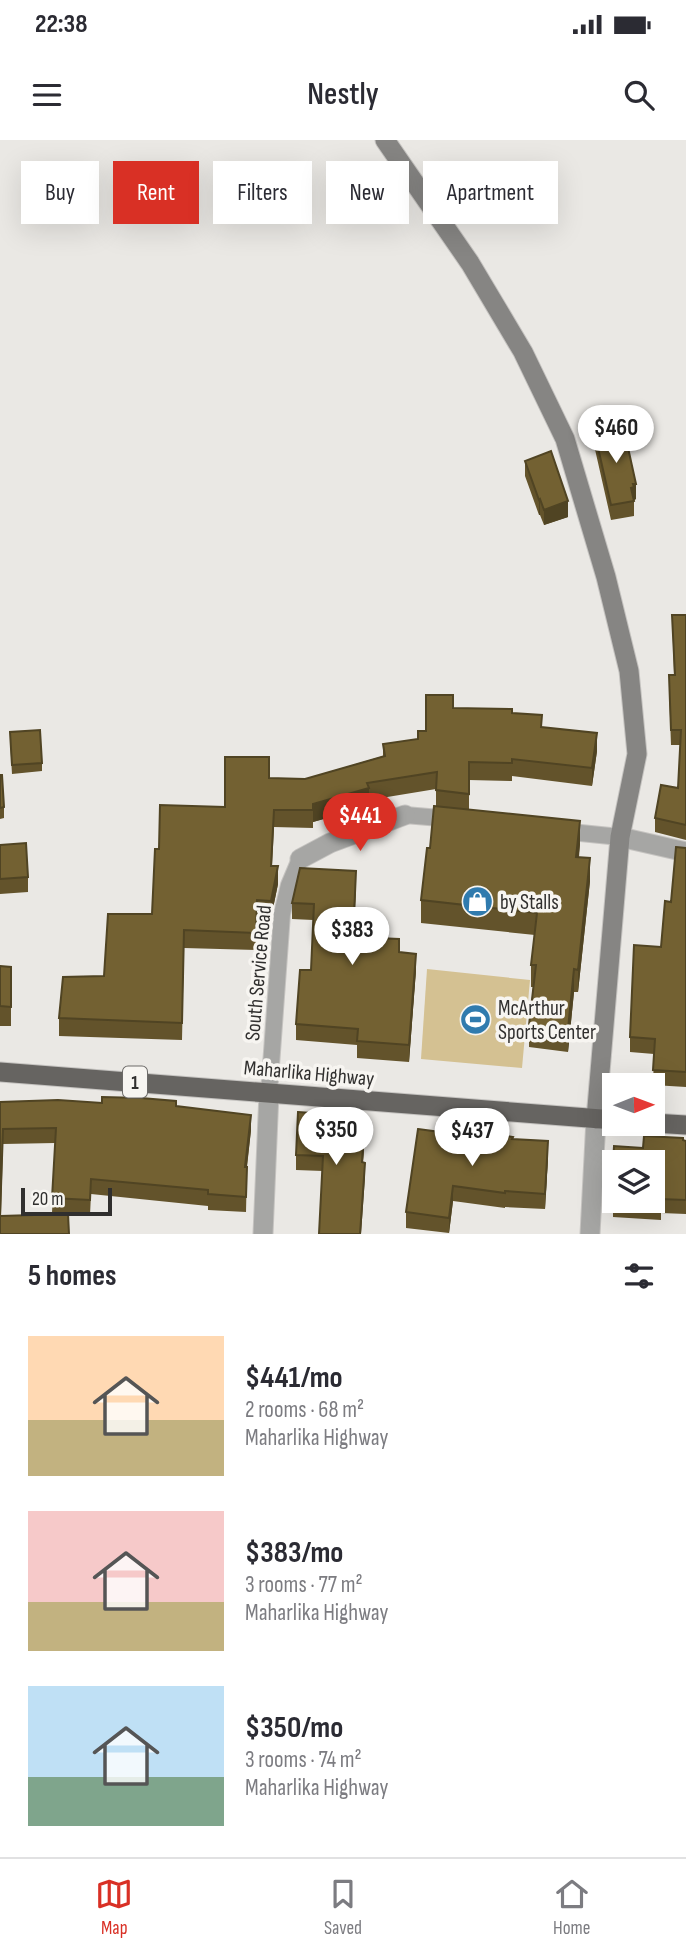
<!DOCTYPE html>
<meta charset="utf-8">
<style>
:root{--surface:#fff;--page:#f7f7f7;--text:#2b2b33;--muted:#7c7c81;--line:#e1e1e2;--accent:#d93025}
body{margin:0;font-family:"Sofia Sans Condensed",sans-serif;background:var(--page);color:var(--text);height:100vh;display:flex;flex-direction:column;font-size:26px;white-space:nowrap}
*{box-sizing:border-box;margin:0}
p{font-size:23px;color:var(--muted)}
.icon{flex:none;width:38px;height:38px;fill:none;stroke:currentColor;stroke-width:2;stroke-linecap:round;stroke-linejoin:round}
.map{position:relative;height:1094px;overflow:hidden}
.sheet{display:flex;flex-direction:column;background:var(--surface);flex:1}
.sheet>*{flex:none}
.top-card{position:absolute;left:21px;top:21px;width:644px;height:63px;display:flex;gap:14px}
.needle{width:46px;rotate:89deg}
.fabs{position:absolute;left:602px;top:933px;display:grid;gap:14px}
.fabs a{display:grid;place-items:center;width:63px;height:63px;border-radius:0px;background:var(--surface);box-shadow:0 7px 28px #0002;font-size:35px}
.scale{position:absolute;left:21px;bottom:18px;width:91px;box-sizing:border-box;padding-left:7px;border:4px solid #302f2e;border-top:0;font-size:19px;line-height:24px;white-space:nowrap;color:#302f2e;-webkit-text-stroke:5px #f7f5f1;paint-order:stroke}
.price{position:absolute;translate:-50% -60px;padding:0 16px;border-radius:24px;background:#fff;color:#222;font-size:23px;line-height:46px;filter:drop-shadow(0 2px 4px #0008)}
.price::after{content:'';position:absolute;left:50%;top:42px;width:21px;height:16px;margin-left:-10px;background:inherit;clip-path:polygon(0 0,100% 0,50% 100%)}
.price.active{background:var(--accent);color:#fff}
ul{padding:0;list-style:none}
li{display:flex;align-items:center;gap:21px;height:175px;padding:0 28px}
li span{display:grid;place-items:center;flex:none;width:196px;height:140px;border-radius:0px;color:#555}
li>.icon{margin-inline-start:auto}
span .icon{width:84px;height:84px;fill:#fffc;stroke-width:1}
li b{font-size:30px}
h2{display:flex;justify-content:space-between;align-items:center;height:84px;padding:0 28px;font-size:30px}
.tag{padding:0 24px;border-radius:0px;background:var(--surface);box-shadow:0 7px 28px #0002;font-size:24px;line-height:63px}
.tag.active{background:var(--accent);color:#fff}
.status{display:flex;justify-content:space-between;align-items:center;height:49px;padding:0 35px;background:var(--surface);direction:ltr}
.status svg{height:19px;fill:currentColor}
header{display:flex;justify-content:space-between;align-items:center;height:91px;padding:0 28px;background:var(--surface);font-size:32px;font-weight:600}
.menu{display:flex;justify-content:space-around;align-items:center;height:98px;border-top:2px solid var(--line);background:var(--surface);font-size:19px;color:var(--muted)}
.menu a{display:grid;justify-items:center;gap:4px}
.menu .active{color:var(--accent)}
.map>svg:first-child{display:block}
.pitch{fill:#d4c192}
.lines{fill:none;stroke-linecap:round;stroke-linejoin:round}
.service-casing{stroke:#c5c3c0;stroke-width:18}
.minor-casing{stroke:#c5c3c0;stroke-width:21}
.secondary-casing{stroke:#c5c3c0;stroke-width:21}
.trunk-casing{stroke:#c5c3c0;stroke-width:21}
.service{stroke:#a6a6a4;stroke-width:16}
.minor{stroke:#a6a6a4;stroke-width:19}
.secondary{stroke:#868583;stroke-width:19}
.trunk{stroke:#666461;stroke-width:19}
.wall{fill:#63532b;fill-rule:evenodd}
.shaded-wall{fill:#504423}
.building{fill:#736132;stroke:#504423;stroke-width:2;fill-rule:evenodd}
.labels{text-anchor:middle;stroke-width:7;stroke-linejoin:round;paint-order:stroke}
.shield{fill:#f7f5f1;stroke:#6c6a68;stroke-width:2}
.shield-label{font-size:19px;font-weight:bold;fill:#302f2e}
.poi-label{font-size:21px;fill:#302f2e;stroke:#f7f5f1;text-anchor:start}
.street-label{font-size:21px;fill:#302f2e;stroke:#f7f5f1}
</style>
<div class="status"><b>22:38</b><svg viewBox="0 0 49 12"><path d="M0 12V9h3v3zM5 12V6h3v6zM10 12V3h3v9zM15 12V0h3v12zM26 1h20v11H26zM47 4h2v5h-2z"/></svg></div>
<header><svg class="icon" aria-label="menu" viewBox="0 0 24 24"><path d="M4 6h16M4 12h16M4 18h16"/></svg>Nestly<svg class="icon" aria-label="search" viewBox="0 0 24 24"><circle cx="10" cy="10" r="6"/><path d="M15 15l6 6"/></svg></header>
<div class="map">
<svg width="686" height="1094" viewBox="0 0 686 1094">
<rect width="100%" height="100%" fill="#eae8e4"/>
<path class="pitch" d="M 427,829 L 530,840 L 522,928 L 421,919 Z"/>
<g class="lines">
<defs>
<path id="service" d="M 405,675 L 452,679
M 561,691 L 620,697
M 269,953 L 282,774 L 289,745 L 300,719"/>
<path id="minor" d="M 620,697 L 686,712
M 300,719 L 330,703 L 405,675
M 263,1094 L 269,953
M 590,1094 L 596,979"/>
<path id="secondary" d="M 385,0 L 470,123 L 523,212 L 565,299 L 606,437 L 629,531 L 637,614 L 620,697 L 596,979"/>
<path id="trunk" d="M 0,932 L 614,980
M 653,983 L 686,985"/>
</defs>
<use href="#service" class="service-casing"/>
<use href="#minor" class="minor-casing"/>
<use href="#secondary" class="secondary-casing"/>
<use href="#trunk" class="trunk-casing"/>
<use href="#service" class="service"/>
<use href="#minor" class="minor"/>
<use href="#secondary" class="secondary"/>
<use href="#trunk" class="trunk"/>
</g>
<path class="wall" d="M 594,290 L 621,305 L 636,359 L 634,360 L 634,376 L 611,380 L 594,305 Z
M 525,321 L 568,377 L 544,385 L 540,375 L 539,375 L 525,336 Z
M 672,475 L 686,475 L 686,700 L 655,692 L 655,678 L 678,648 L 680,605 L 671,605 L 669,550 L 669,535 L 674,535 Z
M 453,568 L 512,573 L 597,611 L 592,646 L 512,636 L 512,641 L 469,640 L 469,670 L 580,704 L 579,717 L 590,741 L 578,852 L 574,852 L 568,912 L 529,907 L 529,885 L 533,847 L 531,847 L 531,825 L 535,795 L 421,783 L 421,760 L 430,708 L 436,666 L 436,649 L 369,660 L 369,666 L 313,682 L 313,688 L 274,687 L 272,726 L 278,744 L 271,778 L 257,778 L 256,810 L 184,808 L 182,900 L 59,896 L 59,878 L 104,836 L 152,774 L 159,709 L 269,638 L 305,639 L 383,616 L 383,604 L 418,599 Z
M 10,600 L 42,623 L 42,631 L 12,634 Z
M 0,635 L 4,667 L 4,678 L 0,679 Z
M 0,705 L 28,737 L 28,752 L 0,754 Z
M 686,708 L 686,947 L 653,945 L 654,914 L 630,912 L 630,897 L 661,807 L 671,762 Z
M 356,747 L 353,797 L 399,812 L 416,830 L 409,922 L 357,918 L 357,905 L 296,900 L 296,884 L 311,830 L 313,780 L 292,779 L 292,763 Z
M 0,826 L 11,827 L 11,886 L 0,886 Z
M 0,962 L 176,967 L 251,990 L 247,1027 L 246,1072 L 208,1070 L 208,1066 L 91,1054 L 90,1075 L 68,1074 L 0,1094 ZM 55,1003 L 52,1073 L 68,1074 L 1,1076 L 3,1004 Z
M 365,991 L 363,1022 L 365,1037 L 323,1031 L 296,1030 L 296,1015 Z
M 463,995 L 513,999 L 548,1017 L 545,1069 L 505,1067 L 505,1068 L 453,1061 L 449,1093 L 406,1088 L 406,1072 Z
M 683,1000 L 686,1001 L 686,1074 L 661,1073 L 661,1080 L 613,1077 L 613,1072 L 611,1072 L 611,1058 Z"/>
<path class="shaded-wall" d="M 633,344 L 636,344 L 636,359 L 634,360 L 634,363 L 631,348 Z
M 540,359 L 540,375 L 539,375 L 539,360 Z
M 568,361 L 568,377 L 544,385 L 544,370 Z
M 597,593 L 597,611 L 592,646 L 592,628 Z
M 369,648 L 369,666 L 313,682 L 313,664 Z
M 580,681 L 580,704 L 576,739 L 576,717 Z
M 590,718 L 590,741 L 578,852 L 578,830 Z
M 278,726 L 278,744 L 271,778 L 271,761 Z
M 356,731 L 356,747 L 353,814 L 353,797 Z
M 257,760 L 257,778 L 256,810 L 256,793 Z
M 416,814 L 416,830 L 409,922 L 409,905 Z
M 574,829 L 574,852 L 568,912 L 568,889 Z
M 251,975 L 251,990 L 245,1042 L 245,1027 Z
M 365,977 L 365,991 L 362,1037 L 362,1022 Z
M 548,1001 L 548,1017 L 545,1069 L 545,1054 Z
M 365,1023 L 365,1037 L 361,1094 L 360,1094 Z
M 453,1046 L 453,1061 L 449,1093 L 449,1078 Z"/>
<path class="building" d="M 616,285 L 621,305 L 627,303 L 636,344 L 633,344 L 634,347 L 631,348 L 634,361 L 611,365 L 594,290 Z
M 551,311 L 568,361 L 544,370 L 540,359 L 539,360 L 525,321 Z
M 672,475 L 686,475 L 686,685 L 655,678 L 661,645 L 678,648 L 681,590 L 671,590 L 669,535 L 675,535 Z
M 426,555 L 453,555 L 453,568 L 512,569 L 512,573 L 542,575 L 541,587 L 597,593 L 592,628 L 512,619 L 512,623 L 469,622 L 469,654 L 436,650 L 437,632 L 367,643 L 369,648 L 313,664 L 313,670 L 274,670 L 271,726 L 278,726 L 271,761 L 257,760 L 256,793 L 184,790 L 182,883 L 59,878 L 63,837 L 104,836 L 108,774 L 152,774 L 155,709 L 159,709 L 160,665 L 225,667 L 225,617 L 269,617 L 269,638 L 305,639 L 385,616 L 383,604 L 418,599 L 418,591 L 426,591 Z
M 40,590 L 42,623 L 12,625 L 10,592 Z
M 0,635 L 2,635 L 4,667 L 0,668 Z
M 434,666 L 580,681 L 576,717 L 590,718 L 578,830 L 574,829 L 568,889 L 529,885 L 536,825 L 531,825 L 537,773 L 421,760 L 427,708 L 430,708 Z
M 26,703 L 28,737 L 0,739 L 0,705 Z
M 676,707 L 686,708 L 686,932 L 653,930 L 655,899 L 630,897 L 634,805 L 661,807 L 665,761 L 671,762 Z
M 300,728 L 356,731 L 353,797 L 399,799 L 399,812 L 416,814 L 409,905 L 357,901 L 358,889 L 296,884 L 300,830 L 311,830 L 314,764 L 292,763 Z
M 0,826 L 11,827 L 11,867 L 0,866 Z
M 102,957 L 141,958 L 176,961 L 176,966 L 251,975 L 245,1027 L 247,1027 L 246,1057 L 208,1054 L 208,1050 L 91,1039 L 90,1060 L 52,1058 L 56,988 L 3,989 L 0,1076 L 68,1074 L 69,1094 L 0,1094 L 0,962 L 58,960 L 102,963 Z
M 298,972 L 365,977 L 362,1022 L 365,1023 L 360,1094 L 319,1094 L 323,1016 L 296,1015 Z
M 418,989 L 463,995 L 463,990 L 513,997 L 512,999 L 548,1001 L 545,1054 L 505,1051 L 505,1053 L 453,1046 L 449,1078 L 406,1072 Z
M 644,996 L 683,998 L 683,1000 L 686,1001 L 686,1060 L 660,1059 L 661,1066 L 613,1063 L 613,1058 L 611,1058 L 614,1006 L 643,1008 ZM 614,1022 L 653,1022 L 653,1060 L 614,1060 Z"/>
<defs>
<symbol id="shop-disc" viewBox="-11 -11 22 22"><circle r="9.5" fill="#307bae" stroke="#f7f5f1"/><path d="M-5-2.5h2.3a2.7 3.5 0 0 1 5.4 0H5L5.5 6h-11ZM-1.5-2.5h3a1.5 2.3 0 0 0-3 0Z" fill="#fff"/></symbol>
<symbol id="stadium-disc" viewBox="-11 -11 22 22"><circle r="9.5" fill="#307bae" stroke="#f7f5f1"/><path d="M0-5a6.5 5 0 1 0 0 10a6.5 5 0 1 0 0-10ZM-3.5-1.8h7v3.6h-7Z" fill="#fff"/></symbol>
</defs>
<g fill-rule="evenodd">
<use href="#shop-disc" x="460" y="744" width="35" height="35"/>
<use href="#stadium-disc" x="458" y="862" width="35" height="35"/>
</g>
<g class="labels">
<rect class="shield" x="123" y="926.5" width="24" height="31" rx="5"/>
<g class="shield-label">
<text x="135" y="949">1</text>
</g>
<g class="poi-label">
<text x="500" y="769">by Stalls</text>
<text x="498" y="875">McArthur<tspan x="498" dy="24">Sports Center</tspan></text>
</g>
<g class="street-label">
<text transform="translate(258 833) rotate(-85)" y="7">South Service Road</text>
<text transform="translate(309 933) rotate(5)" y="7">Maharlika Highway</text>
</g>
</g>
</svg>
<div class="fabs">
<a><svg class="needle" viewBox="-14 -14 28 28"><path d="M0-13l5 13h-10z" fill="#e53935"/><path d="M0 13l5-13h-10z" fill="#7c7c81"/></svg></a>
<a><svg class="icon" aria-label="layers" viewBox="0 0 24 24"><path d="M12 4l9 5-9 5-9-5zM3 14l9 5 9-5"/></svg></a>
</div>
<div class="scale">20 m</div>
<b class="price" style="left:616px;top:325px">$460</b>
<b class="price active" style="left:360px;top:713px">$441</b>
<b class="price" style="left:352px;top:827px">$383</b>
<b class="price" style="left:336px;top:1027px">$350</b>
<b class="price" style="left:472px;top:1028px">$437</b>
<div class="top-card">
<a class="tag">Buy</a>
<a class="tag active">Rent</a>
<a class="tag">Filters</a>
<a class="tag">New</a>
<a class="tag">Apartment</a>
</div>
</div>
<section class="sheet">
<h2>5 homes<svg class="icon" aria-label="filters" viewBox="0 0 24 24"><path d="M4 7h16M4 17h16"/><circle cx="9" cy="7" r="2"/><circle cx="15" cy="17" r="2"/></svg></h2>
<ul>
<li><span style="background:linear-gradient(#ffd9b3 60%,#c2b280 0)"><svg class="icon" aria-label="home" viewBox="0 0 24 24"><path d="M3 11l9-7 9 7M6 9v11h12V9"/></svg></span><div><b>$441/mo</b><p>2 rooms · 68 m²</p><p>Maharlika Highway</p></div></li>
<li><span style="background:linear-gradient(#f6c9c9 65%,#c2b280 0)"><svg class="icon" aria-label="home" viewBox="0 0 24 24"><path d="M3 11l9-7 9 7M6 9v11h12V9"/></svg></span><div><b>$383/mo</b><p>3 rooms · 77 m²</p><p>Maharlika Highway</p></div></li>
<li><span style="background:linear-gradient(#bfe0f5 65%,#7fa58c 0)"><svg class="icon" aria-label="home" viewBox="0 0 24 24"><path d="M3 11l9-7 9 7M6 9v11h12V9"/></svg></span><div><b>$350/mo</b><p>3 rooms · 74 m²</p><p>Maharlika Highway</p></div></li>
</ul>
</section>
<nav class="menu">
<a class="active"><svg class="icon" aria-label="map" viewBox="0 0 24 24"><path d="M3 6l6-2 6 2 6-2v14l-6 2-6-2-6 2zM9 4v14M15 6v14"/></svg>Map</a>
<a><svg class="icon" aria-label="saved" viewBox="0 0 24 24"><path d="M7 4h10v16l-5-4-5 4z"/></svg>Saved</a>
<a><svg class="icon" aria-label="home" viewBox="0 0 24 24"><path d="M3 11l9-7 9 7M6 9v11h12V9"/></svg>Home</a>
</nav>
